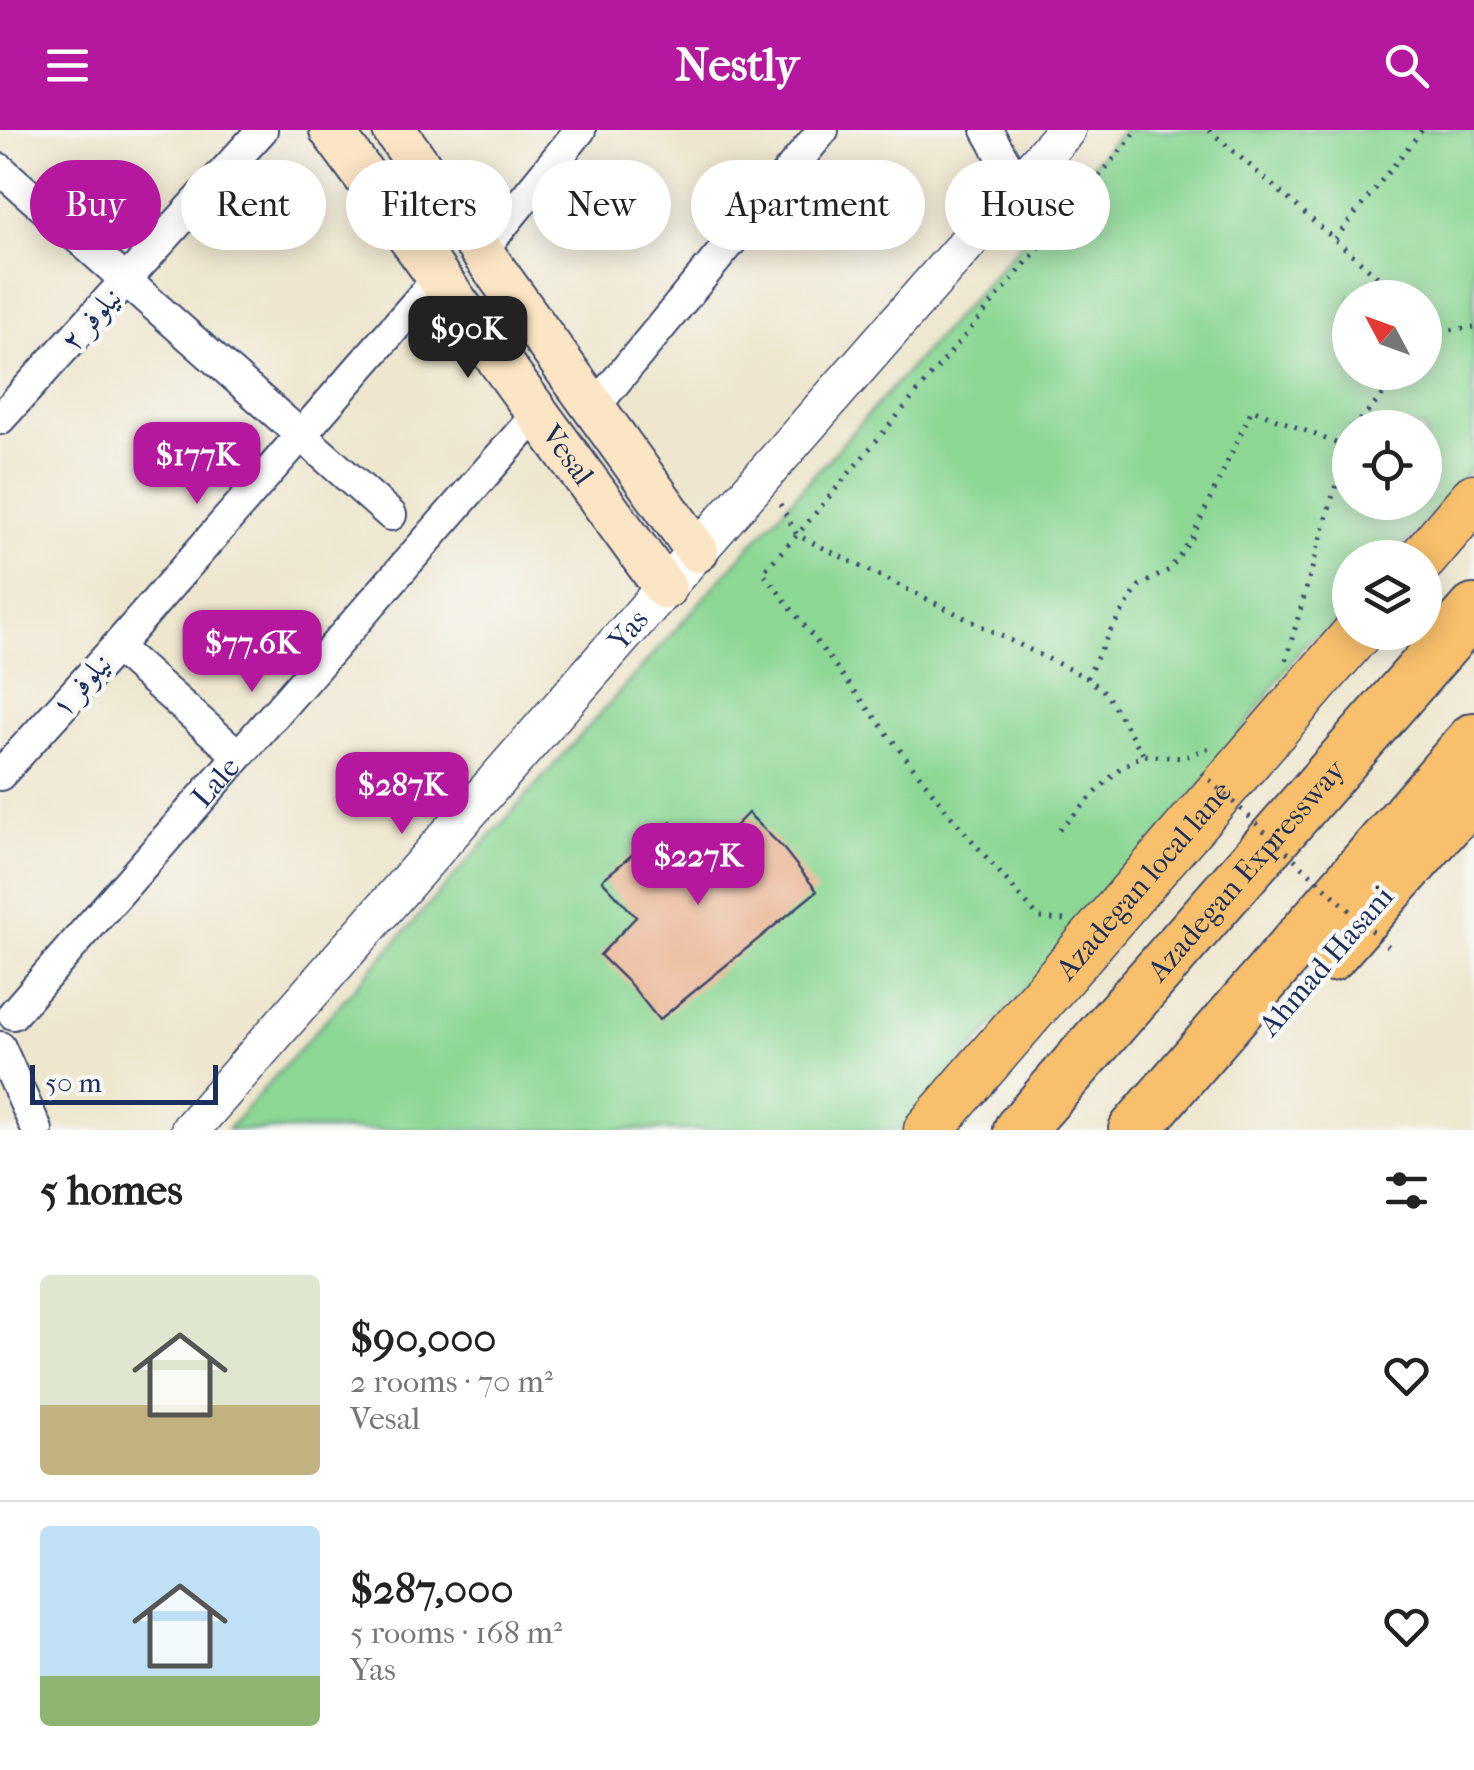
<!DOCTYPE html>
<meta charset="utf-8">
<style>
:root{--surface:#fff;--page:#f2f2f2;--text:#222;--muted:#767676;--line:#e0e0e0;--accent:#b5179e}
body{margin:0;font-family:"IM FELL French Canon",Amiri,serif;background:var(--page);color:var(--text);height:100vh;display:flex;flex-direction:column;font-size:38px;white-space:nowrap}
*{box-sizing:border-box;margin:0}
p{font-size:32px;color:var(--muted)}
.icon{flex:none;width:55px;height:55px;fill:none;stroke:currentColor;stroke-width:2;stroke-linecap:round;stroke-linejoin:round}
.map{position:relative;height:1000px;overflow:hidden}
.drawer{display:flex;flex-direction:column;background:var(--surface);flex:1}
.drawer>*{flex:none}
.banner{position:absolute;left:30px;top:30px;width:1415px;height:90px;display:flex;gap:20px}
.needle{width:65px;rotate:311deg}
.fabs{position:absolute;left:1332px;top:150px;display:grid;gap:20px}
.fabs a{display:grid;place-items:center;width:110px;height:110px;border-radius:50%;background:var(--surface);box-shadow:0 5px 25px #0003;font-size:50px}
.scale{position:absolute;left:30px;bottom:25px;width:188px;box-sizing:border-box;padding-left:10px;border:5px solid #1b2f5e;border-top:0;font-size:28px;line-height:35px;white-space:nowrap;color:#1b2f5e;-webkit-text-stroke:8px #f6f6f2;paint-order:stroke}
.price{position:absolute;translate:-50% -85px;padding:0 22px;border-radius:20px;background:var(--accent);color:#fff;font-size:32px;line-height:65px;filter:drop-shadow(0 2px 5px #0008)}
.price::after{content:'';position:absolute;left:50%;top:60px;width:30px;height:22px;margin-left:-15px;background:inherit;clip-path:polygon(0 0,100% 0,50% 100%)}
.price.selected{background:#222;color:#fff}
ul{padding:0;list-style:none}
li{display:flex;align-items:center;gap:30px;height:250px;padding:0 40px}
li+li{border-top:2px solid var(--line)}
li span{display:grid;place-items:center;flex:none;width:280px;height:200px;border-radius:10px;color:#555}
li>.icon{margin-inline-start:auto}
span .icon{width:120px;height:120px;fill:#fffc;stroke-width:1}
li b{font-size:42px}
h2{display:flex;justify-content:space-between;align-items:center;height:120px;padding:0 40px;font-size:42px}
.chip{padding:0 35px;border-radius:45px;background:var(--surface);box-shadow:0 5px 25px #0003;font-size:35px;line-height:90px}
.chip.selected{background:var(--accent);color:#fff}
header{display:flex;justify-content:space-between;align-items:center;height:130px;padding:0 40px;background:var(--accent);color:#fff;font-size:45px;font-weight:700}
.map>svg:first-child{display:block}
.green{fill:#8cd794;stroke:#548379;stroke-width:2.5;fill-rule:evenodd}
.building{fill:#eab493}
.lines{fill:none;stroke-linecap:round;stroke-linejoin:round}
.minor-casing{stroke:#3b4a6f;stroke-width:34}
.tertiary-casing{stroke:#3b4a6f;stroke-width:41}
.secondary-casing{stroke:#3b4a6f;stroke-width:46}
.primary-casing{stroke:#3b4a6f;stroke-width:51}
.trunk-casing{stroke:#3b4a6f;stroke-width:54}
.path{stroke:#3b4a6f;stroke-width:5;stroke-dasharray:2.5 8;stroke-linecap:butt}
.minor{stroke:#fff;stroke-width:30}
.tertiary{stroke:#fff;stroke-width:38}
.secondary{stroke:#fce5c4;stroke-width:42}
.primary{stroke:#f8bf6c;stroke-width:48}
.trunk{stroke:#f8bf6c;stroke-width:50}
.path-bridge{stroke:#3b4a6f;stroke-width:5;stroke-dasharray:2.5 8;stroke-linecap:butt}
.labels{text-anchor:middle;stroke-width:9;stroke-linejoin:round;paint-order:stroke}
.street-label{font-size:30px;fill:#1b2f5e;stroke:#f6f6f2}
</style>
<header><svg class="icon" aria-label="menu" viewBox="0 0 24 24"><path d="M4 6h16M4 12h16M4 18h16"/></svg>Nestly<svg class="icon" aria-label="search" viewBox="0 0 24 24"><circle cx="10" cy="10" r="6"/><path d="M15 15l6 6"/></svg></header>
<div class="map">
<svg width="1474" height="1000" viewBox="0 0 1474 1000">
<rect width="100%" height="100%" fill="#f6f6f2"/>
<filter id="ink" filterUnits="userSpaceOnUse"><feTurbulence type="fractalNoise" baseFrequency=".01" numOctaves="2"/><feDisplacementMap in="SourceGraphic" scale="20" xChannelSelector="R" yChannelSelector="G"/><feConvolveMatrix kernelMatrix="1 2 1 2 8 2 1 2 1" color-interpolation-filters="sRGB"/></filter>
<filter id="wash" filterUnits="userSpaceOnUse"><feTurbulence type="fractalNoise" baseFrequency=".0048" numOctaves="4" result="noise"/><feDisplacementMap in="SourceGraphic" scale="40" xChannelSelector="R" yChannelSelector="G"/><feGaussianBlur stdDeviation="2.25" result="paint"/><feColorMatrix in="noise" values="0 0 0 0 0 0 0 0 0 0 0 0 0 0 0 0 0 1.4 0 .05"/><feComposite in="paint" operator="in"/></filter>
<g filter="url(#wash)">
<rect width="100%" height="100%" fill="#eee6cd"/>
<path class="green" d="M 1123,0 L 1474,0 L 1474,335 L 1394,427 L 1350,428 L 1350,477 L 1328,500 L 1306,512 L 1197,662 L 902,1000 L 227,1000 ZM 1350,168 L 1425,168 L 1425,242 L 1350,242 ZM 1350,298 L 1425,298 L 1425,372 L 1350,372 Z"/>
<g id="blocks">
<path class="building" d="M 748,683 L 783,718 L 817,761 L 659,890 L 631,855 L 600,825 L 636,787 L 602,750 L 671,692 L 708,724 Z"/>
</g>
</g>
<g filter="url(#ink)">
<use href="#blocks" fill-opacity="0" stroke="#3b4a6f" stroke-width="2.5"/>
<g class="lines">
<defs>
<g id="minor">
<path d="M 987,0 L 1018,55"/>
<path d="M 0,39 L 391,385"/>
<path d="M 481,122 L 580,0"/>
<path d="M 593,279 L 823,0"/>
<path d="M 0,289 L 262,0"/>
<path d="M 116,517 L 238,625"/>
<path d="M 0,645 L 116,517 L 438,148"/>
<path id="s1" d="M 13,884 L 537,284"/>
<path d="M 0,917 L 37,1000"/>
</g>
<g id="tertiary">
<path id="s2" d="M 190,1000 L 1066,0"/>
</g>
<g id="secondary">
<path id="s3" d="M 331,0 L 665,458"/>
<path d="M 394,0 L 697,421"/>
</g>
<g id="primary">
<path d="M 1423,428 L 1474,368"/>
<path id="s4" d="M 928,1000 L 1358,502"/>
</g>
<g id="trunk">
<path d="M 1330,826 L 1474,663"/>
<path id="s5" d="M 1019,1000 L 1474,480"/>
<path d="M 1134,1000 L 1474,608"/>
</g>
</defs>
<use href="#minor" class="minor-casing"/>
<use href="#tertiary" class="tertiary-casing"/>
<use href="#secondary" class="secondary-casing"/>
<use href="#primary" class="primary-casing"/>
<use href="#trunk" class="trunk-casing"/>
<path class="path" d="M 1209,0 L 1402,168
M 1335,109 L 1422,0
M 1425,187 L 1441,201 L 1474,197
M 1425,219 L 1441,201
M 1353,298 L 1404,242
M 780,374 L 797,405 L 1087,548 L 1105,562 L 1143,624
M 1286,530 L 1341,337 L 1338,314 L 1350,301
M 1087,548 L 1110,501 L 1139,456 L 1169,440 L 1192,408 L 1252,279 L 1338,314
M 1059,700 L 1120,638 L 1143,625 L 1182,628 L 1211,617
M 1064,790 L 1039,788 L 950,685 L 763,442 L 797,405 L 1138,0"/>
<use href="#minor" class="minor"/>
<use href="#tertiary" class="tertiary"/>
<use href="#secondary" class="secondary"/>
<use href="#primary" class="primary"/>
<use href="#trunk" class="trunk"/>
<path class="path-bridge" d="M 1202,643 L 1389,817"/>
</g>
</g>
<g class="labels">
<g class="street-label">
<text transform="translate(91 189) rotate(-48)" y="10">نیلوفر ۲</text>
<text dy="10" stroke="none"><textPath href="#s3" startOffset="402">Vesal</textPath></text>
<text dy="10" stroke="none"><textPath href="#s2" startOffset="665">Yas</textPath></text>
<text transform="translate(81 555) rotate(-48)" y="10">نیلوفر ۱</text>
<text dy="10" stroke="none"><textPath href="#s1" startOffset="308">Lale</textPath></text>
<text dy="10" stroke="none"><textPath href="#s5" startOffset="345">Azadegan Expressway</textPath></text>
<text dy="10" stroke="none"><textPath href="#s4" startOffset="330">Azadegan local lane</textPath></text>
<text transform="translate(1326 831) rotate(-49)" y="10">Ahmad Hasani</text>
</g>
</g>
</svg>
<div class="fabs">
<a><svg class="needle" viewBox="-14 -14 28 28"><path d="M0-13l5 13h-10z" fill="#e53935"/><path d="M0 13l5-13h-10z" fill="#767676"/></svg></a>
<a><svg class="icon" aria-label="locate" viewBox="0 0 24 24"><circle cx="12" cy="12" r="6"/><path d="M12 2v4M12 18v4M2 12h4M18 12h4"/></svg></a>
<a><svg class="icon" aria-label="layers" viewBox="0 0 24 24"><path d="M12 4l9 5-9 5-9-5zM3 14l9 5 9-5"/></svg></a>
</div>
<div class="scale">50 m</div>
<b class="price selected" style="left:468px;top:251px">$90K</b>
<b class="price" style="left:197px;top:377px">$177K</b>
<b class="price" style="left:252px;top:565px">$77.6K</b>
<b class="price" style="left:402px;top:707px">$287K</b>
<b class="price" style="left:698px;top:778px">$227K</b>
<div class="banner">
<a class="chip selected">Buy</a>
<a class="chip">Rent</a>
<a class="chip">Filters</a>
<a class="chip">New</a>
<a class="chip">Apartment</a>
<a class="chip">House</a>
</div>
</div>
<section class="drawer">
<h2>5 homes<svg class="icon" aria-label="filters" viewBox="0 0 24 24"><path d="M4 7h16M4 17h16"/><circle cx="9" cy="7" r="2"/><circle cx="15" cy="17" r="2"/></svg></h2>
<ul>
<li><span style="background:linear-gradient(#dfe7d0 65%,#c2b280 0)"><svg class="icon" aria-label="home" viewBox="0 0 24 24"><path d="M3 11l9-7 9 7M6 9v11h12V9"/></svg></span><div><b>$90,000</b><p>2 rooms · 70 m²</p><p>Vesal</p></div><svg class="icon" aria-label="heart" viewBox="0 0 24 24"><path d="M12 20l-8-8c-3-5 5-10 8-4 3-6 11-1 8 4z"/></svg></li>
<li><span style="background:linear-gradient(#bfe0f5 75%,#8fb573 0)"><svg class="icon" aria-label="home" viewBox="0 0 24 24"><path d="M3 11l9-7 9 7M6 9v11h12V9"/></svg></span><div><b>$287,000</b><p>5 rooms · 168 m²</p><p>Yas</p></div><svg class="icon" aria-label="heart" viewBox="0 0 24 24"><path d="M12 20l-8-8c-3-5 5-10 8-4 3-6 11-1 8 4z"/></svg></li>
</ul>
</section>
